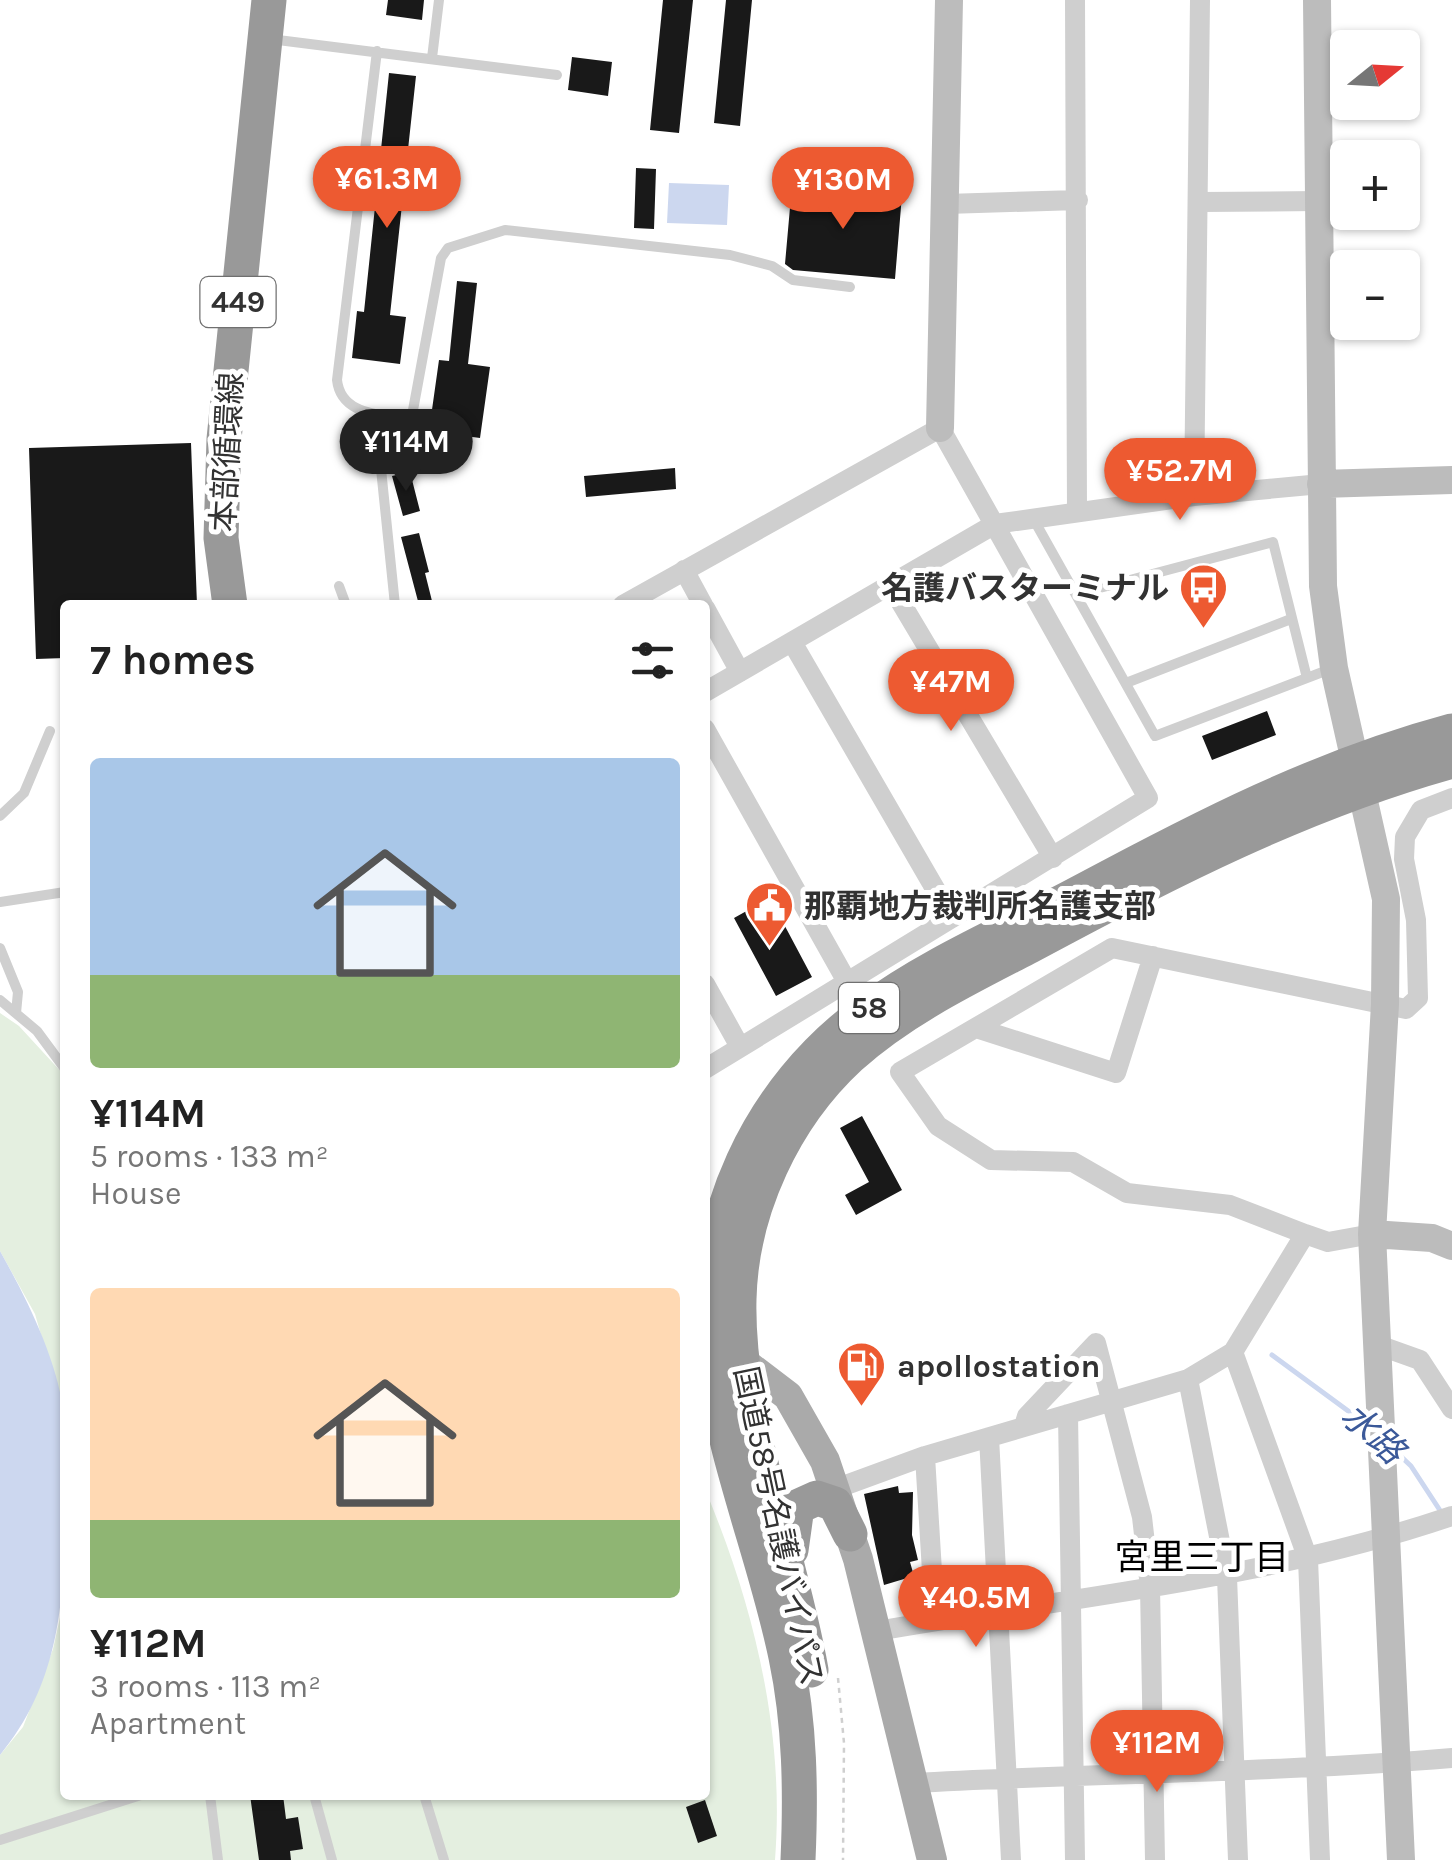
<!DOCTYPE html>
<meta charset="utf-8">
<style>
:root{--surface:#fff;--page:#f6f6f6;--text:#222;--muted:#767676;--accent:#ed5a31}
body{margin:0;font-family:Karla,"Noto Sans JP",sans-serif;background:var(--page);color:var(--text);height:100vh;display:flex;flex-direction:column;font-size:38px;white-space:nowrap}
*{box-sizing:border-box;margin:0}
p{font-size:32px;color:var(--muted)}
.icon{flex:none;width:55px;height:55px;fill:none;stroke:currentColor;stroke-width:2;stroke-linecap:round;stroke-linejoin:round}
.map{position:relative;flex:1;overflow:hidden}
.side{position:absolute;left:60px;top:600px;width:650px;height:1200px;display:flex;flex-direction:column;background:var(--surface);border-radius:10px;box-shadow:0 2px 8px #0004}
.side>*{flex:none}
.needle{width:65px;rotate:72deg}
.controls{position:absolute;left:1330px;top:30px;display:grid;gap:20px}
.controls a{display:grid;place-items:center;width:90px;height:90px;border-radius:10px;background:var(--surface);box-shadow:0 2px 8px #0004;font-size:50px}
.price{position:absolute;translate:-50% -85px;padding:0 22px;border-radius:35px;background:var(--accent);color:#fff;font-size:32px;line-height:65px;filter:drop-shadow(0 2px 5px #0008)}
.price::after{content:'';position:absolute;left:50%;top:60px;width:30px;height:22px;margin-left:-15px;background:inherit;clip-path:polygon(0 0,100% 0,50% 100%)}
.price.current{background:#222;color:#fff}
ul{padding:0;list-style:none}
li{display:grid;align-content:center;gap:20px;height:530px;padding:0 30px}
li span{display:grid;place-items:center;height:310px;border-radius:10px;color:#555}
li>.icon{margin-inline-start:auto}
span .icon{width:180px;height:180px;fill:#fffc;stroke-width:1}
li b{font-size:42px}
h2{display:flex;justify-content:space-between;align-items:center;height:120px;padding:0 30px;font-size:42px}
.map>svg:first-child{display:block}
.green{fill:#e4efe0}
.water{fill:#ccd7ef}
.lines{fill:none;stroke-linecap:round;stroke-linejoin:round}
.stream{stroke:#ccd7ef;stroke-width:5}
.building{fill:#191919}
.path{stroke:#cfcfcf;stroke-width:2.5;stroke-dasharray:5 5;stroke-linecap:butt}
.lane{stroke:#cfcfcf;stroke-width:10}
.street{stroke:#cfcfcf;stroke-width:20}
.secondary{stroke:#bcbcbc;stroke-width:28}
.primary{stroke:#aaa;stroke-width:30}
.highway{stroke:#999;stroke-width:35}
.labels{text-anchor:middle;stroke-width:10;stroke-linejoin:round;paint-order:stroke}
.shield{fill:#fff;stroke:#707070;stroke-width:2.5}
.shield-label{font-size:30px;font-weight:bold;fill:#323232}
.street-label{font-size:32px;fill:#323232;stroke:#fff}
.poi-label{font-size:32px;font-weight:bold;fill:#323232;stroke:#fff;text-anchor:start}
.water-label{font-size:35px;font-style:italic;fill:#3b5999;stroke:#fff}
.neighbourhood-label{font-size:35px;fill:#000;stroke:#fff}
</style>
<div class="map">
<svg width="1452" height="1860" viewBox="0 0 1452 1860">
<rect width="100%" height="100%" fill="#fff"/>
<path class="green" d="M 0,1013 L 19,1026 L 65,1076 L 65,1418 L 35,1314 L 0,1251 Z
M 705,1489 C 754,1606 785,1732 775,1860 L 0,1860 L 0,1755 L 23,1727 L 53,1649 L 65,1595 L 65,1795 L 705,1795 Z"/>
<path class="water" d="M 669,183 L 729,185 L 727,225 L 667,223 Z
M 0,1251 C 28,1301 55,1355 64,1412 C 69,1439 65,1469 65,1496 C 65,1590 63,1679 0,1755 Z"/>
<g class="lines">
<path class="stream" d="M 1272,1355 L 1370,1427
M 1393,1449 L 1411,1466 L 1443,1515"/>
</g>
<path class="building" d="M 388,0 L 424,0 L 422,20 L 386,15 Z
M 663,0 L 693,0 L 679,133 L 650,130 Z
M 726,0 L 752,0 L 740,126 L 714,123 Z
M 572,57 L 612,62 L 608,96 L 568,90 Z
M 389,73 L 416,76 L 390,315 L 406,317 L 400,364 L 352,358 L 357,311 L 364,312 Z
M 636,168 L 656,169 L 654,229 L 634,228 Z
M 792,185 L 902,195 L 895,279 L 793,270 L 785,264 Z
M 457,281 L 477,283 L 468,364 L 490,367 L 480,438 L 429,431 L 439,360 L 449,361 Z
M 191,443 L 197,605 L 65,605 L 65,658 L 36,659 L 29,448 Z
M 675,468 L 676,489 L 586,497 L 584,476 Z
M 410,472 L 420,511 L 403,516 L 392,476 Z
M 419,533 L 429,572 L 425,573 L 433,605 L 419,605 L 401,537 Z
M 1267,711 L 1276,735 L 1212,760 L 1202,736 Z
M 770,898 L 812,977 L 776,996 L 734,918 Z
M 862,1116 L 902,1190 L 856,1215 L 845,1195 L 869,1182 L 840,1128 Z
M 898,1486 L 899,1493 L 913,1492 L 912,1535 L 918,1560 L 910,1562 L 914,1576 L 884,1585 L 864,1494 Z
M 250,1795 L 283,1795 L 286,1819 L 298,1817 L 303,1849 L 290,1851 L 291,1860 L 259,1860 Z
M 705,1800 L 717,1836 L 698,1843 L 686,1807 Z"/>
<g class="lines">
<path class="path" d="M 838,1678 L 844,1743 L 843,1860"/>
<path class="lane" d="M 270,39 L 557,75
M 377,51 L 337,380 C 341,416 382,414 411,421
M 432,58 L 439,0
M 414,451 L 409,437 L 411,421 L 441,258 L 448,248 L 505,230 L 730,255 L 772,266 L 793,280 L 850,287
M 381,469 L 395,605
M 1034,520 L 1155,736 L 1333,668
M 339,586 L 346,605
M 1077,594 L 1273,542 L 1307,678
M 1126,683 L 1291,619
M 0,816 L 24,793 L 50,731
M 0,902 L 65,892
M 0,948 L 18,992 L 16,1013
M 0,1000 L 37,1031 L 65,1069
M 210,1795 L 218,1860
M 314,1795 L 332,1860
M 424,1795 L 444,1860
M 0,1840 L 141,1795"/>
<path class="street" d="M 1075,0 L 1077,512
M 1201,202 L 1318,201
M 946,204 L 1078,200
M 1194,496 L 1200,0
M 684,570 L 703,605
M 891,586 L 1053,858
M 623,605 L 940,428 L 1148,798 L 705,1069
M 705,608 L 740,672
M 792,642 L 952,918
M 705,692 L 995,524 L 1194,496 L 1321,484
M 705,729 L 846,980
M 705,984 L 740,1047
M 976,1028 L 1116,1073 L 1153,956
M 1305,1234 L 1230,1205 L 1127,1193 L 1073,1162 L 991,1160 L 938,1126 L 900,1072 L 1112,948 L 1406,1009 L 1418,998 L 1416,920 L 1404,859 L 1405,837 L 1421,810 L 1452,798
M 1378,1345 L 1420,1360 L 1452,1409
M 1233,1352 L 1308,1559 L 1320,1860
M 1188,1379 L 1227,1577 L 1238,1860
M 1068,1414 L 1075,1860
M 1024,1426 L 1027,1416 L 1096,1343 L 1142,1517 L 1150,1587 L 1155,1860
M 989,1437 L 1011,1860
M 925,1456 L 935,1621
M 835,1489 L 925,1456 L 1188,1379 L 1233,1352 L 1305,1234 L 1328,1242 L 1372,1234
M 877,1631 C 1071,1597 1264,1580 1452,1516
M 913,1783 C 1093,1773 1272,1773 1452,1758"/>
<path class="secondary" d="M 1317,0 L 1323,586 L 1334,668 L 1386,899 L 1385,1004 L 1372,1234 L 1401,1860
M 940,428 L 949,0
M 1321,484 L 1452,480
M 1372,1234 L 1432,1238 L 1452,1246"/>
<path class="primary" d="M 742,1361 L 788,1396 L 825,1461 L 858,1559 L 932,1860"/>
<path class="highway" d="M 230,605 L 221,538 L 224,439 L 269,0
M 791,1550 L 797,1507 L 817,1498 L 835,1504 L 850,1534
M 811,1670 C 790,1552 736,1417 739,1299 C 741,1210 784,1118 850,1057 C 902,1010 968,978 1030,946 C 1165,873 1304,802 1452,761
M 798,1860 C 801,1791 800,1724 786,1657 C 765,1555 722,1457 711,1352 C 697,1221 759,1088 866,1011 C 931,963 1008,931 1079,893 C 1200,828 1318,767 1452,731"/>
</g>
<defs>
<symbol id="bus-pin" viewBox="-11 -11 22 30"><path d="M0 17L-7.5 6A9.5 9.5 0 1 1 7.5 6Z" fill="#ed5a31" stroke="#fff"/><path d="M-5-6H5V4H4V6H2V4H-2V6H-4V4H-5ZM-3.5-4V0h7V-4ZM-3.5 1.2v1.5H-2V1.2ZM2 1.2v1.5H3.5V1.2Z" fill="#fff"/></symbol>
<symbol id="civic-pin" viewBox="-11 -11 22 30"><path d="M0 17L-7.5 6A9.5 9.5 0 1 1 7.5 6Z" fill="#ed5a31" stroke="#fff"/><path d="M-.6-6.5H3V-4.5H.6V-3L4-1V1h2V6H-6V1h2V-1L-.6-3ZM-1.2 2.5V6h2.4V2.5Z" fill="#fff"/></symbol>
<symbol id="fuel-pin" viewBox="-11 -11 22 30"><path d="M0 17L-7.5 6A9.5 9.5 0 1 1 7.5 6Z" fill="#ed5a31" stroke="#fff"/><path d="M-5.5-6h7V0h2V4h1.3V-2.5L3-4.5l.8-.8L6-3V5H2.5V1h-1V6h-7ZM-4.2-4.7v3.2H.2V-4.7Z" fill="#fff"/></symbol>
</defs>
<g fill-rule="evenodd">
<use href="#bus-pin" x="1176" y="560" width="55" height="75"/>
<use href="#civic-pin" x="742" y="878" width="55" height="75"/>
<use href="#fuel-pin" x="834" y="1338" width="55" height="75"/>
</g>
<g class="labels">
<g class="shield">
<rect x="200.5" y="277" width="75" height="50" rx="8"/>
<rect x="839" y="983" width="60" height="50" rx="8"/>
</g>
<g class="shield-label">
<text x="238" y="312">449</text>
<text x="869" y="1018">58</text>
</g>
<g class="street-label">
<text transform="translate(227 452) rotate(-87)" y="11">本部循環線</text>
<text transform="translate(779 1526) rotate(78)" y="11">国道58号名護バイパス</text>
</g>
<g class="poi-label">
<text x="1169" y="599" text-anchor="end">名護バスターミナル</text>
<text x="804" y="917">那覇地方裁判所名護支部</text>
<text x="897" y="1377">apollostation</text>
</g>
<g class="water-label">
<text transform="translate(1373 1433) rotate(42)" y="12">水路</text>
</g>
<g class="neighbourhood-label">
<text x="1202" y="1569">宮里三丁目</text>
</g>
</g>
</svg>
<div class="controls">
<a><svg class="needle" viewBox="-14 -14 28 28"><path d="M0-13l5 13h-10z" fill="#e53935"/><path d="M0 13l5-13h-10z" fill="#767676"/></svg></a>
<a>+</a>
<a>−</a>
</div>
<b class="price" style="left:387px;top:231px">¥61.3M</b>
<b class="price" style="left:843px;top:232px">¥130M</b>
<b class="price current" style="left:406px;top:494px">¥114M</b>
<b class="price" style="left:1180px;top:523px">¥52.7M</b>
<b class="price" style="left:951px;top:734px">¥47M</b>
<b class="price" style="left:976px;top:1650px">¥40.5M</b>
<b class="price" style="left:1157px;top:1795px">¥112M</b>
<section class="side">
<h2>7 homes<svg class="icon" aria-label="filters" viewBox="0 0 24 24"><path d="M4 7h16M4 17h16"/><circle cx="9" cy="7" r="2"/><circle cx="15" cy="17" r="2"/></svg></h2>
<ul>
<li><span style="background:linear-gradient(#a9c7e8 70%,#8fb573 0)"><svg class="icon" aria-label="home" viewBox="0 0 24 24"><path d="M3 11l9-7 9 7M6 9v11h12V9"/></svg></span><div><b>¥114M</b><p>5 rooms · 133 m²</p><p>House</p></div></li>
<li><span style="background:linear-gradient(#ffd9b3 75%,#8fb573 0)"><svg class="icon" aria-label="home" viewBox="0 0 24 24"><path d="M3 11l9-7 9 7M6 9v11h12V9"/></svg></span><div><b>¥112M</b><p>3 rooms · 113 m²</p><p>Apartment</p></div></li>
</ul>
</section>
</div>
